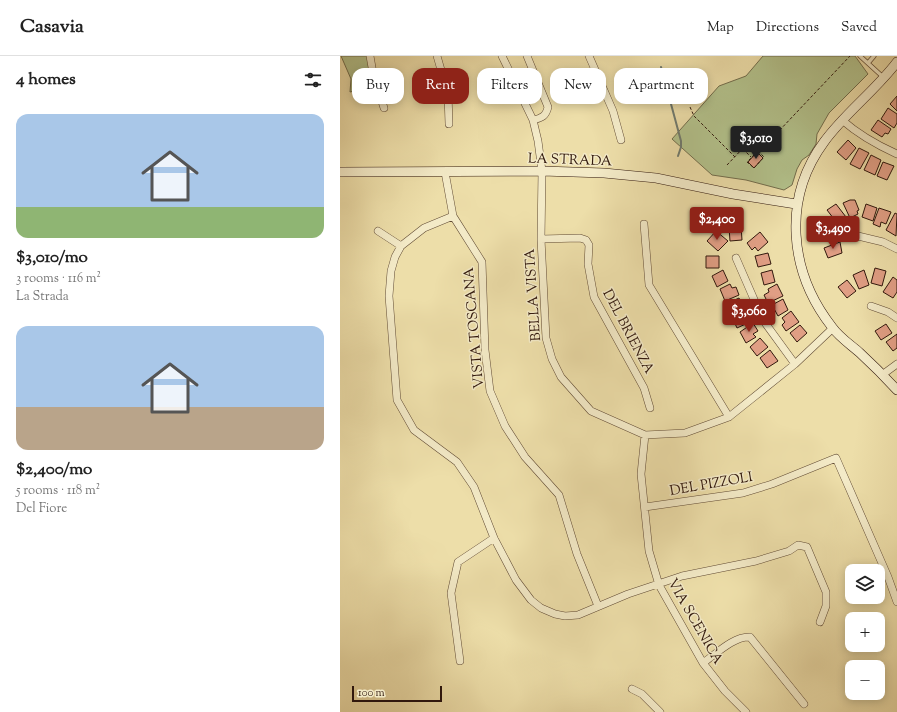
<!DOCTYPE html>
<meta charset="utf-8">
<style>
:root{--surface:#fff;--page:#f6f6f6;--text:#222;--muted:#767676;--line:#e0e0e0;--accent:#8f2418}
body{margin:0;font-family:"Sorts Mill Goudy",serif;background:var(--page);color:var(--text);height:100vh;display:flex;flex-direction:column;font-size:15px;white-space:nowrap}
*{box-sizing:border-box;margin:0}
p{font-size:13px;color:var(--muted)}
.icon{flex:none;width:22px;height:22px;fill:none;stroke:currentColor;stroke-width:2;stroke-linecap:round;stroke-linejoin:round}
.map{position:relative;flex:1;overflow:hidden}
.side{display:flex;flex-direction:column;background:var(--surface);width:340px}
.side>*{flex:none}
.guide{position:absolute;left:12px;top:12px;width:380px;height:36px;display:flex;gap:8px}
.tools{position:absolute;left:505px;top:508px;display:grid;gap:8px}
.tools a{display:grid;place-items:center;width:40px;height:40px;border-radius:8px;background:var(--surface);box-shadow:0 2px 10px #0003;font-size:20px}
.scale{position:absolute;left:12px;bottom:10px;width:90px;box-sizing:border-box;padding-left:4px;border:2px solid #31180d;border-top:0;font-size:11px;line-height:14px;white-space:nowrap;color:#31180d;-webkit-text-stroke:3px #f3eac7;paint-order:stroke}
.price{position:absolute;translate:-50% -34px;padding:0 9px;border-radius:4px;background:var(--accent);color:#fff;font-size:13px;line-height:26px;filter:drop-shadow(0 1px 2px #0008)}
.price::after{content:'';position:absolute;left:50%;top:24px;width:12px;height:9px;margin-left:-6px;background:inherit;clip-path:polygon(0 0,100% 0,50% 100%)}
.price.on{background:#222;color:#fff}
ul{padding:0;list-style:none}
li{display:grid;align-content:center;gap:8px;height:212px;padding:0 16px}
li span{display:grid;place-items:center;height:124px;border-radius:12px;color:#555}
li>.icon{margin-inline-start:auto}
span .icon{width:72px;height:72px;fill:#fffc;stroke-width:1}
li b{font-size:17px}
h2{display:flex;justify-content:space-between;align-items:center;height:48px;padding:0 16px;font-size:17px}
.chip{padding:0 14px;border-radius:12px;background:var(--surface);box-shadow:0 2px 10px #0003;font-size:14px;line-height:36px}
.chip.on{background:var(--accent);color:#fff}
header{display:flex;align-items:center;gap:24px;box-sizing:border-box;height:56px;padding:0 20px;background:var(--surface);border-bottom:1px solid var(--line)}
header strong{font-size:19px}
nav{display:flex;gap:22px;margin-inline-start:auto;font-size:14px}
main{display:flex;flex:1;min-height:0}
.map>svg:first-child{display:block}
.green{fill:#b3c28c;stroke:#726d4c}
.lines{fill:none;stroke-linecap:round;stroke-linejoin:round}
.stream{stroke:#707a6e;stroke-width:2}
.building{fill:#e09e84;stroke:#31180d}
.lane-casing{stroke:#604a34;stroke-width:5}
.street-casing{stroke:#604a34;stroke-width:8}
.secondary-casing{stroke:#31180d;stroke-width:10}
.path{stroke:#31180d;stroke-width:1;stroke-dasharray:3 2;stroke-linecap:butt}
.lane{stroke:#f3eac7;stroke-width:3.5}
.street{stroke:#f3eac7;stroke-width:7}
.secondary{stroke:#f3eac7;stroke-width:9}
.labels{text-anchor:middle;stroke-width:3;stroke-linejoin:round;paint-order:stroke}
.street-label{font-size:14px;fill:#31180d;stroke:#f3eac7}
</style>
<header>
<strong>Casavia</strong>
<nav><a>Map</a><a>Directions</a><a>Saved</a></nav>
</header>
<main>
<section class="side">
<h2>4 homes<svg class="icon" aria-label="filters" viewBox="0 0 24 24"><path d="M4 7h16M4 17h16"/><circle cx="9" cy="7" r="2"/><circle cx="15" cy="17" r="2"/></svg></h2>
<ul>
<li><span style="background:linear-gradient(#a9c7e8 75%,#8fb573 0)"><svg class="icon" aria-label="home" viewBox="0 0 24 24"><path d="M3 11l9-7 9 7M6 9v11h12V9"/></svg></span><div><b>$3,010/mo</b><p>3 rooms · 116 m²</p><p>La Strada</p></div></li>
<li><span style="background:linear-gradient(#a9c7e8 65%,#b9a48a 0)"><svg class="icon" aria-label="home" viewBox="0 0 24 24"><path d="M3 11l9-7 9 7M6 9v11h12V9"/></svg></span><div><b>$2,400/mo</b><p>5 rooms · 118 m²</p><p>Del Fiore</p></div></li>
</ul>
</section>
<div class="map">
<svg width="557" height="656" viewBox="0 0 557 656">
<rect width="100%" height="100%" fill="#eddea9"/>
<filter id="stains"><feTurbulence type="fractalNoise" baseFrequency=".005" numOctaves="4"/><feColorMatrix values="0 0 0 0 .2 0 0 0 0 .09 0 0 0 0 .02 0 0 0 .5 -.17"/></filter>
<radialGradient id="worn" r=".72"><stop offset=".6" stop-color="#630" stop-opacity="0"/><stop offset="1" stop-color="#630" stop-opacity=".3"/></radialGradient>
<path class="green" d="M 1,0 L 31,0 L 38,29 L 10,36 L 11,23 Z
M 423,0 L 515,0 L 528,18 L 489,57 L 477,78 L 476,88 L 469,99 L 462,104 L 457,113 L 452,129 L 444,134 L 406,124 L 372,119 L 332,83 L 379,30 L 406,20 Z"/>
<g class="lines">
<path class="stream" d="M 321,11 L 341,85 L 341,91 L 338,100"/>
</g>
<path class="building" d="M 557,40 L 557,55 L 550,48 Z
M 548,52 L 557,58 L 557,67 L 554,72 L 541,63 Z
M 538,64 L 551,73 L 548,78 L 545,77 L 542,81 L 531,74 Z
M 508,84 L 516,92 L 506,104 L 497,96 Z
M 519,92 L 529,97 L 520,113 L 510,108 Z
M 417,96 L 423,102 L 414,112 L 408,106 Z
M 531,99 L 541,104 L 535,119 L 524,114 Z
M 543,106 L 554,110 L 547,124 L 537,120 Z
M 510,144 L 515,144 L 519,154 L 517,155 L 518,158 L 510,162 L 503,147 Z
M 496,148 L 506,161 L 504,162 L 506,164 L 502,167 L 500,164 L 497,167 L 487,154 Z
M 526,148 L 537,152 L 533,165 L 522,161 Z
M 539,152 L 551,156 L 546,168 L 541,166 L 540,171 L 533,168 Z
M 555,157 L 557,158 L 556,180 L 546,174 Z
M 401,170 L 402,184 L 390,185 L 389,171 Z
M 486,173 L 499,173 L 499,184 L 486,184 Z
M 376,175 L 388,185 L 378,195 L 367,185 Z
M 420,176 L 428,186 L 418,195 L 415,191 L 412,194 L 407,187 Z
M 500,186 L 502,197 L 488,202 L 484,192 Z
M 428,197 L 431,208 L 418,211 L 415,200 Z
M 366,200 L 379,200 L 379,212 L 366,212 Z
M 535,212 L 546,215 L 542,230 L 531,227 Z
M 383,214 L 388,225 L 377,231 L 372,220 Z
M 432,214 L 435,226 L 424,229 L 421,217 Z
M 524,214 L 529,229 L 519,233 L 513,219 Z
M 553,221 L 557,224 L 557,236 L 553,242 L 543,236 Z
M 507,224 L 516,235 L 507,242 L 498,231 Z
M 390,228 L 392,232 L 396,231 L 399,239 L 385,245 L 380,233 Z
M 437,228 L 443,240 L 428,247 L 424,239 L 429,236 L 428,233 Z
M 399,242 L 404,253 L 393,258 L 388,247 Z
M 443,243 L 448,254 L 438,260 L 432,249 Z
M 405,255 L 410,266 L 397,272 L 392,261 Z
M 451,255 L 459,266 L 446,275 L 442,269 L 445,266 L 442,262 Z
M 413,267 L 418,275 L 413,278 L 416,281 L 406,287 L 400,276 Z
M 546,268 L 552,277 L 541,284 L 535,275 Z
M 460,269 L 467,277 L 457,286 L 450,277 Z
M 557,278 L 557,292 L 553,295 L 546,286 Z
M 420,282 L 428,291 L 417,300 L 410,291 Z
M 430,294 L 438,305 L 427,312 L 420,302 Z"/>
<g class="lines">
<defs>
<path id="lane" d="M 520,0 L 543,21
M 528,7 L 534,0"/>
<path id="street" d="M 30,0 L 33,17 L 44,52
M 97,0 L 108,38 L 109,68
M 162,0 L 193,64 L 198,85 L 202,115 L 201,183 L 206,282 L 212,303 L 221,321 L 251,355 L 305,379 L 345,377 L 389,361 L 455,308 L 493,272
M 187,0 L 208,51 C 206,60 202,62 193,64
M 249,0 L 273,55 L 281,84
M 502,64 C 519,79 537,89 557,98
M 105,116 L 113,160 L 142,206 L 145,294 L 150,335 L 165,370 L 185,401 L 219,439 L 237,498 L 258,550
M 113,160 L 84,172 L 61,190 L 55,201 L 51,215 L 49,240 L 57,344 L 74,374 L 117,406 L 134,431 L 154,482 L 176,524 L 191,544 L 201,552 L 215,558 L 225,560 L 238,559 L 288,538 L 342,520 L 416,505 L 449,495 L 458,489 L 467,491 L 486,536 L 486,550 L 480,566
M 304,168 L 309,229 L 389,361
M 38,175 L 61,190
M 518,180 L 543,186 L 557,193
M 201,183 L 240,182 L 246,184 L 249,189 L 248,208 L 254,241 L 304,332 L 310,352
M 396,202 L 423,264 L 455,308
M 531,250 L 548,256 L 557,262
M 542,319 L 557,308
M 305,379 L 301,418 L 309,495 L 319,529 L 363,607 L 385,635 L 406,656
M 305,451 L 403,437 L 432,428 L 496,402 L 548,521 L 557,546
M 120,605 L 111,537 L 118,506 L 154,482
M 363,607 C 376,598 394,580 410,581 L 464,648
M 292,633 L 302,638 L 320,656"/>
<path id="secondary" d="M 557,6 C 535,35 505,57 484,86 C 442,143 449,216 492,271 C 499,281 511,289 520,297 C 533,309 545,321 557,334
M 0,116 L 202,115 L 264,117 L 316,122 L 393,138 L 456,148"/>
</defs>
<use href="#lane" class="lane-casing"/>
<use href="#street" class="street-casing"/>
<use href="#secondary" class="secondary-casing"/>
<path class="path" d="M 350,51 L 354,60 L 395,101
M 428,88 L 433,92
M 403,93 L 411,101
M 418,95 L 424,101 L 414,112 L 407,106 L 417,96 C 417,96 418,95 419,94
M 419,96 L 510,0
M 387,109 L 405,90 L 415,90 L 418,94"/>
<use href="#lane" class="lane"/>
<use href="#street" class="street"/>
<use href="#secondary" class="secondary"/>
</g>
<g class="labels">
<g class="street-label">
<text transform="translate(230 103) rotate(2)" y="5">LA STRADA</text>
<text transform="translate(192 239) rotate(-94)" y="5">BELLA VISTA</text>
<text transform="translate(133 272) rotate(-95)" y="5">VISTA TOSCANA</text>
<text transform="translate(289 275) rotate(62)" y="5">DEL BRIENZA</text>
<text transform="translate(371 427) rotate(-10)" y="5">DEL PIZZOLI</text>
<text transform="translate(356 565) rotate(60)" y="5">VIA SCENICA</text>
</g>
</g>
<rect width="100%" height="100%" filter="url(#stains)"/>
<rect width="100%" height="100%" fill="url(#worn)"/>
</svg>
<div class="tools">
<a><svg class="icon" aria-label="layers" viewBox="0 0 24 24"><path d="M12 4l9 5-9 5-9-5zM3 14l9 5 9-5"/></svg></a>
<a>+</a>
<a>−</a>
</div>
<div class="scale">100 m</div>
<b class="price on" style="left:416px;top:104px">$3,010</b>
<b class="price" style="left:377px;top:185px">$2,400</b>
<b class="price" style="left:493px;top:194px">$3,490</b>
<b class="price" style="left:409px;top:277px">$3,060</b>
<div class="guide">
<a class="chip">Buy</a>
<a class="chip on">Rent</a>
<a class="chip">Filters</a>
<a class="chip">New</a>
<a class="chip">Apartment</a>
</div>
</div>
</main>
